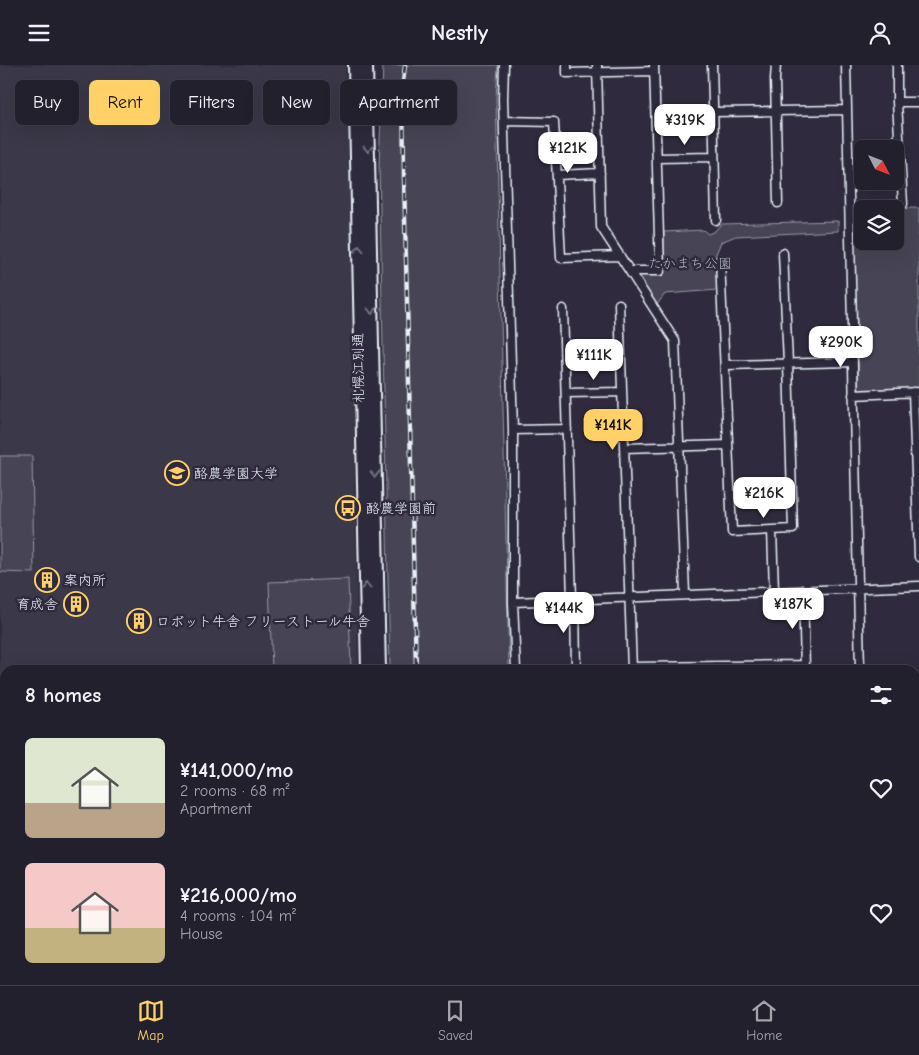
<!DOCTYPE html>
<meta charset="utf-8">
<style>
:root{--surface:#23202e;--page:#2f2d3a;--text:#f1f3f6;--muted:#a3a3aa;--line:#403e4a;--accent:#ffd166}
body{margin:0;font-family:"Comic Neue","Klee One",sans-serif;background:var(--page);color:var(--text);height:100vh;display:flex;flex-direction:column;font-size:19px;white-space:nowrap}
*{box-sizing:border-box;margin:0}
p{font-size:16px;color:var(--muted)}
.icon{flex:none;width:28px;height:28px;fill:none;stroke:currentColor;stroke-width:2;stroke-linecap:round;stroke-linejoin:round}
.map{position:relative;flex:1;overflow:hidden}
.side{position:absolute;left:0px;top:600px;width:920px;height:320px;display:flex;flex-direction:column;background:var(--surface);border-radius:15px 15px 0 0;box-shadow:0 5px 20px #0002,0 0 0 1px var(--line)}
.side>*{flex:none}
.guide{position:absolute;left:15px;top:15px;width:500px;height:45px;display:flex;gap:10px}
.needle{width:32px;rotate:132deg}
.controls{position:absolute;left:854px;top:75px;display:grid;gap:10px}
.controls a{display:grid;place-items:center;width:50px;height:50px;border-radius:8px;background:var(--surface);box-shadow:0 5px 20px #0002,0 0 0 1px var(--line);font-size:25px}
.price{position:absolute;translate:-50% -42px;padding:0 11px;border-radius:10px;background:#fff;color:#222;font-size:16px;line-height:32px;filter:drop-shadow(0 1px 2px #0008)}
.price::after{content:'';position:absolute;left:50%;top:30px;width:15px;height:11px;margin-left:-8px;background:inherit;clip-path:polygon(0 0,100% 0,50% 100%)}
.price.active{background:var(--accent);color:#111}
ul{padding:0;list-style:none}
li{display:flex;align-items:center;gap:15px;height:125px;padding:0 25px}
li span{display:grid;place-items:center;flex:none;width:140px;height:100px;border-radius:8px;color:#555}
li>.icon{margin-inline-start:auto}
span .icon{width:60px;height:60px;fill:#fffc;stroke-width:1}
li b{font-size:21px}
h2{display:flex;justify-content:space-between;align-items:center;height:60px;padding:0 25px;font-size:21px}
.pill{padding:0 18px;border-radius:8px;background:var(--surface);box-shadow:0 5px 20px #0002,0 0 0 1px var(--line);font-size:18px;line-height:45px}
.pill.active{background:var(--accent);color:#111}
header{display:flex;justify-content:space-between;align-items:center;height:65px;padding:0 25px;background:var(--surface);font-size:22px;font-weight:800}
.tab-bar{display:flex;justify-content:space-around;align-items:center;height:70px;border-top:1px solid var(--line);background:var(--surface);font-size:14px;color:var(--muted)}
.tab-bar a{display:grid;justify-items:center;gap:2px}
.tab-bar .active{color:var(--accent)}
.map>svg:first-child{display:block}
.built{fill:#3b3749}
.green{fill:#464455;stroke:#979aa6;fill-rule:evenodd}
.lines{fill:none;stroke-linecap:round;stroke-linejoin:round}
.stream{stroke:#9c9fab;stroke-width:2.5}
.minor-casing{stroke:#e8f1f8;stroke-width:11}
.trunk-casing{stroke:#e8f1f8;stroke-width:16}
.minor{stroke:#2f2a3d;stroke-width:8}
.trunk{stroke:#2f2a3d;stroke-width:12}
.rail-casing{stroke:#e8f1f8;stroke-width:4.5}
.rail{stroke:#2f2a3d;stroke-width:2.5;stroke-dasharray:8;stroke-linecap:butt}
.oneway{stroke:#70707e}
.labels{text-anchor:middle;stroke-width:5;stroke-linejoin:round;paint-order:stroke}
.park-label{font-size:14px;fill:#afb4bf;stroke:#2f2a3d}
.street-label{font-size:14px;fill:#e8f1f8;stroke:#2f2a3d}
.poi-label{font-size:14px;fill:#e8f1f8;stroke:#2f2a3d;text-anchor:start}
</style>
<header><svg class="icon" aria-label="menu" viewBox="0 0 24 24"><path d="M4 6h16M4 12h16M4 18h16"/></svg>Nestly<svg class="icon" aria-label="person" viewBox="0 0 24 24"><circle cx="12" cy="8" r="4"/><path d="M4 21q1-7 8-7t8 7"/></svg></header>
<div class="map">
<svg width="919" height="920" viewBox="0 0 919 920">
<rect width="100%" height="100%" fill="#2f2a3d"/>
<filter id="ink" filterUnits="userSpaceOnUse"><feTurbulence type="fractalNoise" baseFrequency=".02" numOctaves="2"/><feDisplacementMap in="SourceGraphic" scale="10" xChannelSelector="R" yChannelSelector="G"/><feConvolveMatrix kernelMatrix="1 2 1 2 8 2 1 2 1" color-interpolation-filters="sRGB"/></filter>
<g filter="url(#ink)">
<path class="built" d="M 0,0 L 345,0 L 350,141 L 358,605 L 5,605 L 5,915 L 364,915 L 364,920 L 0,920 Z"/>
<path class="green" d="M 383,0 L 498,0 L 496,33 L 509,605 L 390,605 L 379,99 Z
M 919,143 L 919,325 L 859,328 L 853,144 ZM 862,144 L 895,144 L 895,176 L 862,176 Z
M 838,156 L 838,166 L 736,171 L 721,177 L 716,189 L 718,225 L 665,229 L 656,241 L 638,212 L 640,208 L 664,208 L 664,167 L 703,165 L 708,169 L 715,166 L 721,159 Z
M 0,391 L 32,391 L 34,508 L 0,507 Z
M 348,514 L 351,605 L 272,605 L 269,517 Z
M 0,747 L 5,748 L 5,886 L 0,886 Z
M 52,915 L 250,915 L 250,920 L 52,920 Z
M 258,915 L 347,915 L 347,920 L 258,920 Z
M 396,915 L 517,915 L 517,920 L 396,920 Z"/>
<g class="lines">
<path class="stream" d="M 47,915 L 47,920
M 351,915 L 351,920
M 256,920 L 256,915"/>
<defs>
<path id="minor" d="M 504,0 L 503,34 L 513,365 L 513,537 L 516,605
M 567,0 L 567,8 L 654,6
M 597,0 L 601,162 L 675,276 L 685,529
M 712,0 L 716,155
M 776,0 L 775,14 L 778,138
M 846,0 L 860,605
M 897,0 L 897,37 L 903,139
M 897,37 L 919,37
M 713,47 L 847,45
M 504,56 L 554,57 L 561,193 L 620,191
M 657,93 L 714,92
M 557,110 L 600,108
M 720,195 L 732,467 L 793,464 L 788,298 L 783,188
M 630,206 L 660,206 L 654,0
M 619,239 L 632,605
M 563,244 L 572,534
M 725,300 L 852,297
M 913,327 L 919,492
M 566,328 L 622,327
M 853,330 L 919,327
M 513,365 L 567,364
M 624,383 L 728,380
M 772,465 L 774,526
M 803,525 L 805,603
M 575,533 L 576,605
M 513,537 L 919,521
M 632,602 L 805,600
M 915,798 L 919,798
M 915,833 L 919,833
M 524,915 L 524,920
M 635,915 L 635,920
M 691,915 L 691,920
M 812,915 L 812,920
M 871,915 L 871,920
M 913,915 L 914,920"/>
<path id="trunk" d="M 355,0 L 368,605
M 366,0 L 379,605
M 374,915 L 374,920
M 385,915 L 385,920"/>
</defs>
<use href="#minor" class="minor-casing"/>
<use href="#trunk" class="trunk-casing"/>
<use href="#minor" class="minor"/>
<use href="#trunk" class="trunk"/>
<defs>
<path id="rail" d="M 405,0 L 403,17 L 404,113 L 416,605
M 424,915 L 424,920"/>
</defs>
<use href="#rail" class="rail-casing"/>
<use href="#rail" class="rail"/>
</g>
<defs><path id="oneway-chevron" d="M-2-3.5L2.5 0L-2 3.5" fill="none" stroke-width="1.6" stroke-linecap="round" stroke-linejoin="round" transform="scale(1.25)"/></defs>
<g class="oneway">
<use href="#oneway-chevron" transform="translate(368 84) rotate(89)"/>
<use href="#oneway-chevron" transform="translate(359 184) rotate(-91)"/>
<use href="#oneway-chevron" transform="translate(372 246) rotate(89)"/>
<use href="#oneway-chevron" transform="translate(375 409) rotate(89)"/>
<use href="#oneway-chevron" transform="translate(366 521) rotate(-91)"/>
</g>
</g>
<defs>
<symbol id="university-ring" viewBox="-11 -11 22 22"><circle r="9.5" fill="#2f2a3d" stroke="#ffd166" stroke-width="1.5"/><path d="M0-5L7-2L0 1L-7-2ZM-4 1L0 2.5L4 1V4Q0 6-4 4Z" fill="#ffd166"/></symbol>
<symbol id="bus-ring" viewBox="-11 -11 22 22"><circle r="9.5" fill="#2f2a3d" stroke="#ffd166" stroke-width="1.5"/><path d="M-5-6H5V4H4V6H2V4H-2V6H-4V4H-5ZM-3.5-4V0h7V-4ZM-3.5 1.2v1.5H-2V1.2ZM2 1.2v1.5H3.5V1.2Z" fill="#ffd166"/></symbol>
<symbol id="building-ring" viewBox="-11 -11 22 22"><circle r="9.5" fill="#2f2a3d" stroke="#ffd166" stroke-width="1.5"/><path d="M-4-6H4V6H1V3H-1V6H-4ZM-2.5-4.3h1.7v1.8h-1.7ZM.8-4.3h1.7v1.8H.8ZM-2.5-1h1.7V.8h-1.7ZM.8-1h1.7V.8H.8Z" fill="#ffd166"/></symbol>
</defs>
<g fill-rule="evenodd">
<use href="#university-ring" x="163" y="394" width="28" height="28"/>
<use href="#bus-ring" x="334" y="429" width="28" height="28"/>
<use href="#building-ring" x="33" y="501" width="28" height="28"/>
<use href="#building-ring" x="62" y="525" width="28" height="28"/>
<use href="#building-ring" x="125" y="542" width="28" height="28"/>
</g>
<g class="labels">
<g class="park-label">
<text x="690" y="203">たかまち公園</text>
</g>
<g class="street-label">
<text transform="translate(358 303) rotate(-91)" y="5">札幌江別通</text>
</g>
<g class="poi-label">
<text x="194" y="413">酪農学園大学</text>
<text x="366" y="448">酪農学園前</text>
<text x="64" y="520">案内所</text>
<text x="58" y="544" text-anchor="end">育成舎</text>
<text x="156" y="561">ロボット牛舎 フリーストール牛舎</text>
</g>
</g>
</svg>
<div class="controls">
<a><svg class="needle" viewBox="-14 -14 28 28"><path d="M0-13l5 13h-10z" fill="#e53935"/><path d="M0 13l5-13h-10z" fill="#a3a3aa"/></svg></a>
<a><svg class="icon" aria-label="layers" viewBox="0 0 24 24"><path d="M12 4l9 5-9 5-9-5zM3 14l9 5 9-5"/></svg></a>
</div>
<b class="price" style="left:685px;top:81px">¥319K</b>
<b class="price" style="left:568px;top:109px">¥121K</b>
<b class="price" style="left:841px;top:303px">¥290K</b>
<b class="price" style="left:594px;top:316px">¥111K</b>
<b class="price active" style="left:613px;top:386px">¥141K</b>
<b class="price" style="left:764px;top:454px">¥216K</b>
<b class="price" style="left:793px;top:565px">¥187K</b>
<b class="price" style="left:564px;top:569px">¥144K</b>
<div class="guide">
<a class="pill">Buy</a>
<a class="pill active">Rent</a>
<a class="pill">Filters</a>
<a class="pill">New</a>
<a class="pill">Apartment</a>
</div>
<section class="side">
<h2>8 homes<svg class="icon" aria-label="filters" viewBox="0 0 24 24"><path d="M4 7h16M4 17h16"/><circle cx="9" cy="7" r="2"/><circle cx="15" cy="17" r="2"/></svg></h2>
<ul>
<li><span style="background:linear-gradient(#dfe7d0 65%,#b9a48a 0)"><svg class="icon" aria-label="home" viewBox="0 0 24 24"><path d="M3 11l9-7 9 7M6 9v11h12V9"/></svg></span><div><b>¥141,000/mo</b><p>2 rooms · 68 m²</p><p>Apartment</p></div><svg class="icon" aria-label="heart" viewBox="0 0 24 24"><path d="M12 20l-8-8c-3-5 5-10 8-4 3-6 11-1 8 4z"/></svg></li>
<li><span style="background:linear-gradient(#f6c9c9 65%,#c2b280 0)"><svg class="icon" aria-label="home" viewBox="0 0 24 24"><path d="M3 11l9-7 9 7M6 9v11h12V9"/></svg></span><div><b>¥216,000/mo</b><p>4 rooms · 104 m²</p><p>House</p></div><svg class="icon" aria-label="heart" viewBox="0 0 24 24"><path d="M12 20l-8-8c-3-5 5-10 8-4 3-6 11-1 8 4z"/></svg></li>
</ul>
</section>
</div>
<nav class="tab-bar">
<a class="active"><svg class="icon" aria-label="map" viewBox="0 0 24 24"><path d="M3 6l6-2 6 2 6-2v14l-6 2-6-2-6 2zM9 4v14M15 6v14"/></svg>Map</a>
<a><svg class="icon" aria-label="saved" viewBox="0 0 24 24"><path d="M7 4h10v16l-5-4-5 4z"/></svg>Saved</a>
<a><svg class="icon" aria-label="home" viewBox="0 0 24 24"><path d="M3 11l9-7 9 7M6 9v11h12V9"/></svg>Home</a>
</nav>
